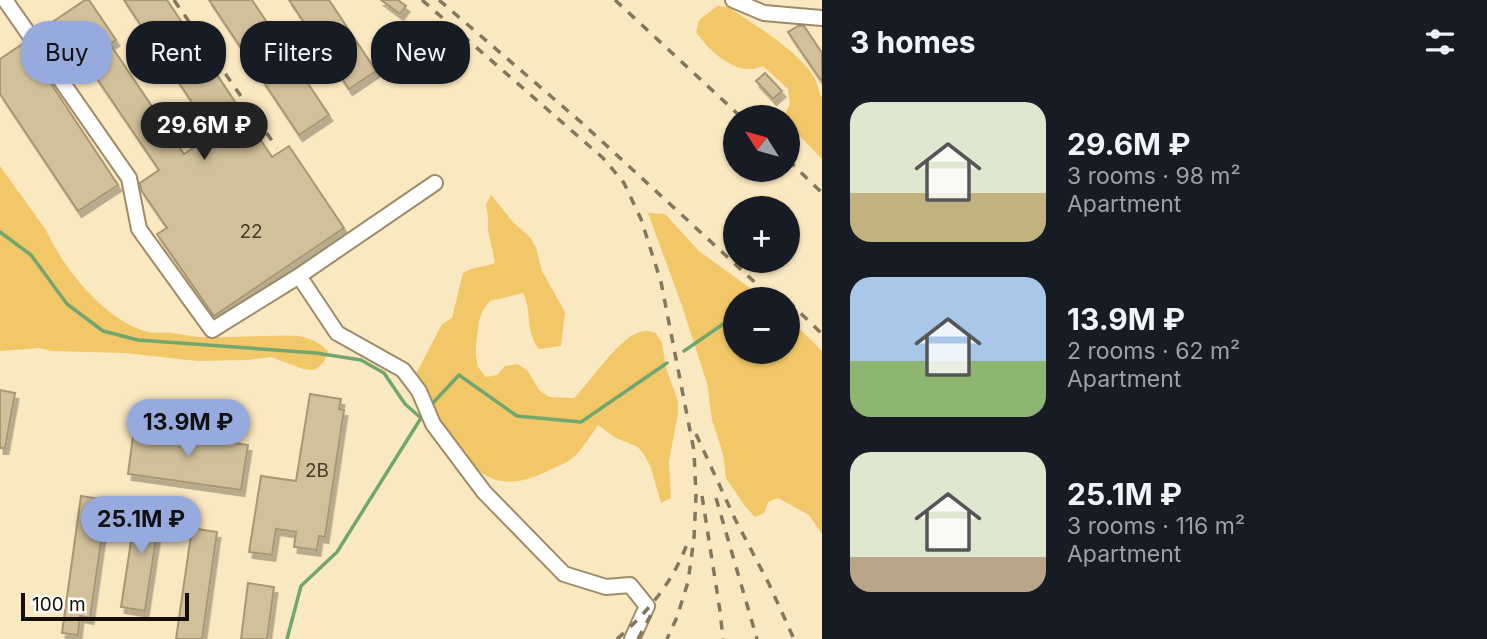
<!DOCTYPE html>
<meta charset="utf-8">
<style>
:root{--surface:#171b24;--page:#20242c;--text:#f1f3f6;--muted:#9ea1a6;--accent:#97aadd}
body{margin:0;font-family:Inter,sans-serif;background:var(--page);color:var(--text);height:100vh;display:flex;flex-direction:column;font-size:26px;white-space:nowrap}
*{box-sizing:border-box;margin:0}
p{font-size:23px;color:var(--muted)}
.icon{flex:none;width:38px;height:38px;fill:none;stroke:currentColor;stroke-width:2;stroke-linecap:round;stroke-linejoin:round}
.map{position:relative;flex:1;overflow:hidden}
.panel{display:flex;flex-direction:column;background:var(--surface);width:665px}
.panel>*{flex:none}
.top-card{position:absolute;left:21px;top:21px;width:665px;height:63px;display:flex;gap:14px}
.needle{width:46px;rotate:307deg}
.fabs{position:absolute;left:723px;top:105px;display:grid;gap:14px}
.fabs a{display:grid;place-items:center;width:77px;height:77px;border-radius:50%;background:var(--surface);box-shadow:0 2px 5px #0004;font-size:35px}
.scale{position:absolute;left:21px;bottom:18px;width:168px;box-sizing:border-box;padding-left:7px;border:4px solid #150f03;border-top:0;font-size:19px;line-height:24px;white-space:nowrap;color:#150f03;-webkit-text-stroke:5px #fff;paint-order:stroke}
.price{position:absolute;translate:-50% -60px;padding:0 16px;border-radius:24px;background:var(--accent);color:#111;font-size:23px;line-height:46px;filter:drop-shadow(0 2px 4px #0008)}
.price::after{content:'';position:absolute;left:50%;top:42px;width:21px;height:16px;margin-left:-10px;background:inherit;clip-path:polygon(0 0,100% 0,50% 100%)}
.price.selected{background:#222;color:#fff}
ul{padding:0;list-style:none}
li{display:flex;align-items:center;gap:21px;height:175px;padding:0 28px}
li span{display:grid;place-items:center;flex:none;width:196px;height:140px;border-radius:21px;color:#555}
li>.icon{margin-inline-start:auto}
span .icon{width:84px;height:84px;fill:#fffc;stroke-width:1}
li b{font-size:30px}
h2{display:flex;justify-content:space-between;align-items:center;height:84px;padding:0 28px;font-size:30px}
.pill{padding:0 24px;border-radius:28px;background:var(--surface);box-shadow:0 2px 5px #0004;font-size:24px;line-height:63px}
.pill.selected{background:var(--accent);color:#111}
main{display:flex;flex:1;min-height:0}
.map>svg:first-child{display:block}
.green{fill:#f2c767}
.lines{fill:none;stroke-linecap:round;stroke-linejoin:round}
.stream{stroke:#72a66f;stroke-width:3.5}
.building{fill:#d2c09b;stroke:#a89772;stroke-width:2;filter:url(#shadow)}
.minor-casing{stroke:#9d8c68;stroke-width:18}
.minor{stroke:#fff;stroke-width:14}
.rail{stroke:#83775e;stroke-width:3.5;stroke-dasharray:9 9;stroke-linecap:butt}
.labels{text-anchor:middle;stroke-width:7;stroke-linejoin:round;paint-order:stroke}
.number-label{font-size:19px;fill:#443b29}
</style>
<main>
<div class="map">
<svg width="822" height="639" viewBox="0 0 822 639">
<defs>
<filter id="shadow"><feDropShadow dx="3.5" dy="6" stdDeviation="0" flood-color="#0004"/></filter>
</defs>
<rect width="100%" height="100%" fill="#fae8c1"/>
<path class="green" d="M 717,6 L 728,7 C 752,23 801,53 814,77 C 818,84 818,91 822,98 L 822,159 L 796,132 L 792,120 L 785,114 L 790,104 L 788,89 L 763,66 C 759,67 756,69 752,69 C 730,71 707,48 696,32 L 699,20 Z
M 0,166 L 46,230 C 63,268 104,319 145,331 C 153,334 163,332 172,333 C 181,334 189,336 198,337 C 221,338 245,336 268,336 C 291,335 311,333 328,351 L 324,362 L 315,370 L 303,369 L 271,357 L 247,360 L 197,361 L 125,353 L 51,351 L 40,348 L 0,351 Z
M 491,195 L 513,222 L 530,237 L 536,248 L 542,271 L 565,312 L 561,346 L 539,349 C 524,328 533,315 523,293 L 490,301 L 483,310 L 479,321 L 476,344 L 476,356 L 478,367 L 486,377 L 497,375 L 505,366 L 517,364 L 527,370 L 539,390 L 549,397 L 574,398 C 591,382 621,333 644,331 C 648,330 652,332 656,333 L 662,343 L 666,368 L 678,401 L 678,414 L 669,461 L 671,498 L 661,503 L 651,468 L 645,456 L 638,447 L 616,438 L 598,425 C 591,435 584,446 576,455 C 568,463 558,466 548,471 C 500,494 478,478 450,438 C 437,418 432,395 418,376 L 415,376 L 442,324 L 452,318 L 463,273 C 474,266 483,268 495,263 L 488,230 L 488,216 L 486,205 Z
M 648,213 L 665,214 L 699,251 L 765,299 L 735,299 L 735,352 L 788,352 L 788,317 L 822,351 L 822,534 L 809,515 L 778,498 L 768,502 L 764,513 L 755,517 L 745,506 L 726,478 L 723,454 L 712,420 L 707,383 L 681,303 Z"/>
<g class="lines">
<path class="stream" d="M 0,232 L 31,255 L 67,304 L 103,331 L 138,340 L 316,353 L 361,360 L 384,373 L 405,404 L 421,418 L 337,552 L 301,586 L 287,639
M 684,351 L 735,316
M 431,405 L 459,375 L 517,416 L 581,422 L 667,363"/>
</g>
<path class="building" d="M 85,0 L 89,0 L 116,40 L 110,44 L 184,154 L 213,134 L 124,0 L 167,0 L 272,157 L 289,146 L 344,228 L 214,316 L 157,234 L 167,228 L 141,190 L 140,183 L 159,170 L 85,61 L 67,73 L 39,31 Z
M 209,0 L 252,0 L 329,115 L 299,135 Z
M 289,0 L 329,0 L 376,71 L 349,89 Z
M 381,0 L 398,0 L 406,6 L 400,14 Z
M 798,26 L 804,26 L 822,53 L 822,82 L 788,32 Z
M 24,43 L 118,185 L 78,211 L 0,94 L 0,59 Z
M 765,73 L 782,91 L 773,99 L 756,81 Z
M 0,390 L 15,393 L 5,448 L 0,448 Z
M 310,394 L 341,399 L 339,409 L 344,410 L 325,537 L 319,536 L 317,550 L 294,547 L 296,532 L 276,529 L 272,555 L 249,552 L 261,476 L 296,481 Z
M 134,429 L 248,445 L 241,490 L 128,474 Z
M 81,496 L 107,500 L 90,618 L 80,616 L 78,635 L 62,633 Z
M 137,502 L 161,506 L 145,611 L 121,607 Z
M 192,528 L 217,532 L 202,639 L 176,639 Z
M 248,583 L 274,587 L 267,639 L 241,639 Z"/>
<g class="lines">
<defs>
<path id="minor" d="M 5,0 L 129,178 L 139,229 L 212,330 L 299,276 L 337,333 L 403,370 L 419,391 L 433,424 L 484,492 L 564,574 L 606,587 L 630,585 L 647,606 L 632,639
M 733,0 L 764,13 L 822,18
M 299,276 L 435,183"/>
</defs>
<use href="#minor" class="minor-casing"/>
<use href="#minor" class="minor"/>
<path class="rail" d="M 174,0 L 277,148
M 422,0 L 603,158 L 624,183 L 641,219 L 661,282 L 694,451 L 696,496 L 694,538 L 688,582 L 677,617 L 667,639
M 439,0 L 582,123 L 773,299
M 615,0 L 741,117
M 788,160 L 822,193
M 788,301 L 822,334
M 696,434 L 735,519 L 769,584 L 794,639
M 702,496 L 720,611 L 723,639
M 716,498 L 757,639
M 617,639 C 647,613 673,582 687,544
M 638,639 L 654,609"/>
</g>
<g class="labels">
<g class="number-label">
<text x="251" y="238">22</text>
<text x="317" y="477">2В</text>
</g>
</g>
</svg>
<div class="fabs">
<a><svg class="needle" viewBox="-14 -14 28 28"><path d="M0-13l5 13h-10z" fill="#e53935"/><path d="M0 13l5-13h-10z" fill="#9ea1a6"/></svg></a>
<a>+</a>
<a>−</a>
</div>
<div class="scale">100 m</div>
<b class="price selected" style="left:204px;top:162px">29.6M ₽</b>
<b class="price" style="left:188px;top:459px">13.9M ₽</b>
<b class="price" style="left:141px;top:556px">25.1M ₽</b>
<div class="top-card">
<a class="pill selected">Buy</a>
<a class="pill">Rent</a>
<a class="pill">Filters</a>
<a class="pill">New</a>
</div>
</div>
<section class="panel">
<h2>3 homes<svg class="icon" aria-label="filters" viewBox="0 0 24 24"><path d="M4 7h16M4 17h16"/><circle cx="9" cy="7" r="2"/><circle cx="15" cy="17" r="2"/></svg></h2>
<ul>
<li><span style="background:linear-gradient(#dfe7d0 65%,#c2b280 0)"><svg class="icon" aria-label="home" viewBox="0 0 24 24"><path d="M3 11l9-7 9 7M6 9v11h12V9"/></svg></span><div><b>29.6M ₽</b><p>3 rooms · 98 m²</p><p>Apartment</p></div></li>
<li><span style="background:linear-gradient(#a9c7e8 60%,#8fb573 0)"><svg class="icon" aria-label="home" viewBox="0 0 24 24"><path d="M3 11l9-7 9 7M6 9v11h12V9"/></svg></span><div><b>13.9M ₽</b><p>2 rooms · 62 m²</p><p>Apartment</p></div></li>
<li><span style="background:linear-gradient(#dfe7d0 75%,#b9a48a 0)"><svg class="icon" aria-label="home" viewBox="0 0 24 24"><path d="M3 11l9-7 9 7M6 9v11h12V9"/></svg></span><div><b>25.1M ₽</b><p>3 rooms · 116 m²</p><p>Apartment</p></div></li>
</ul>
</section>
</main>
